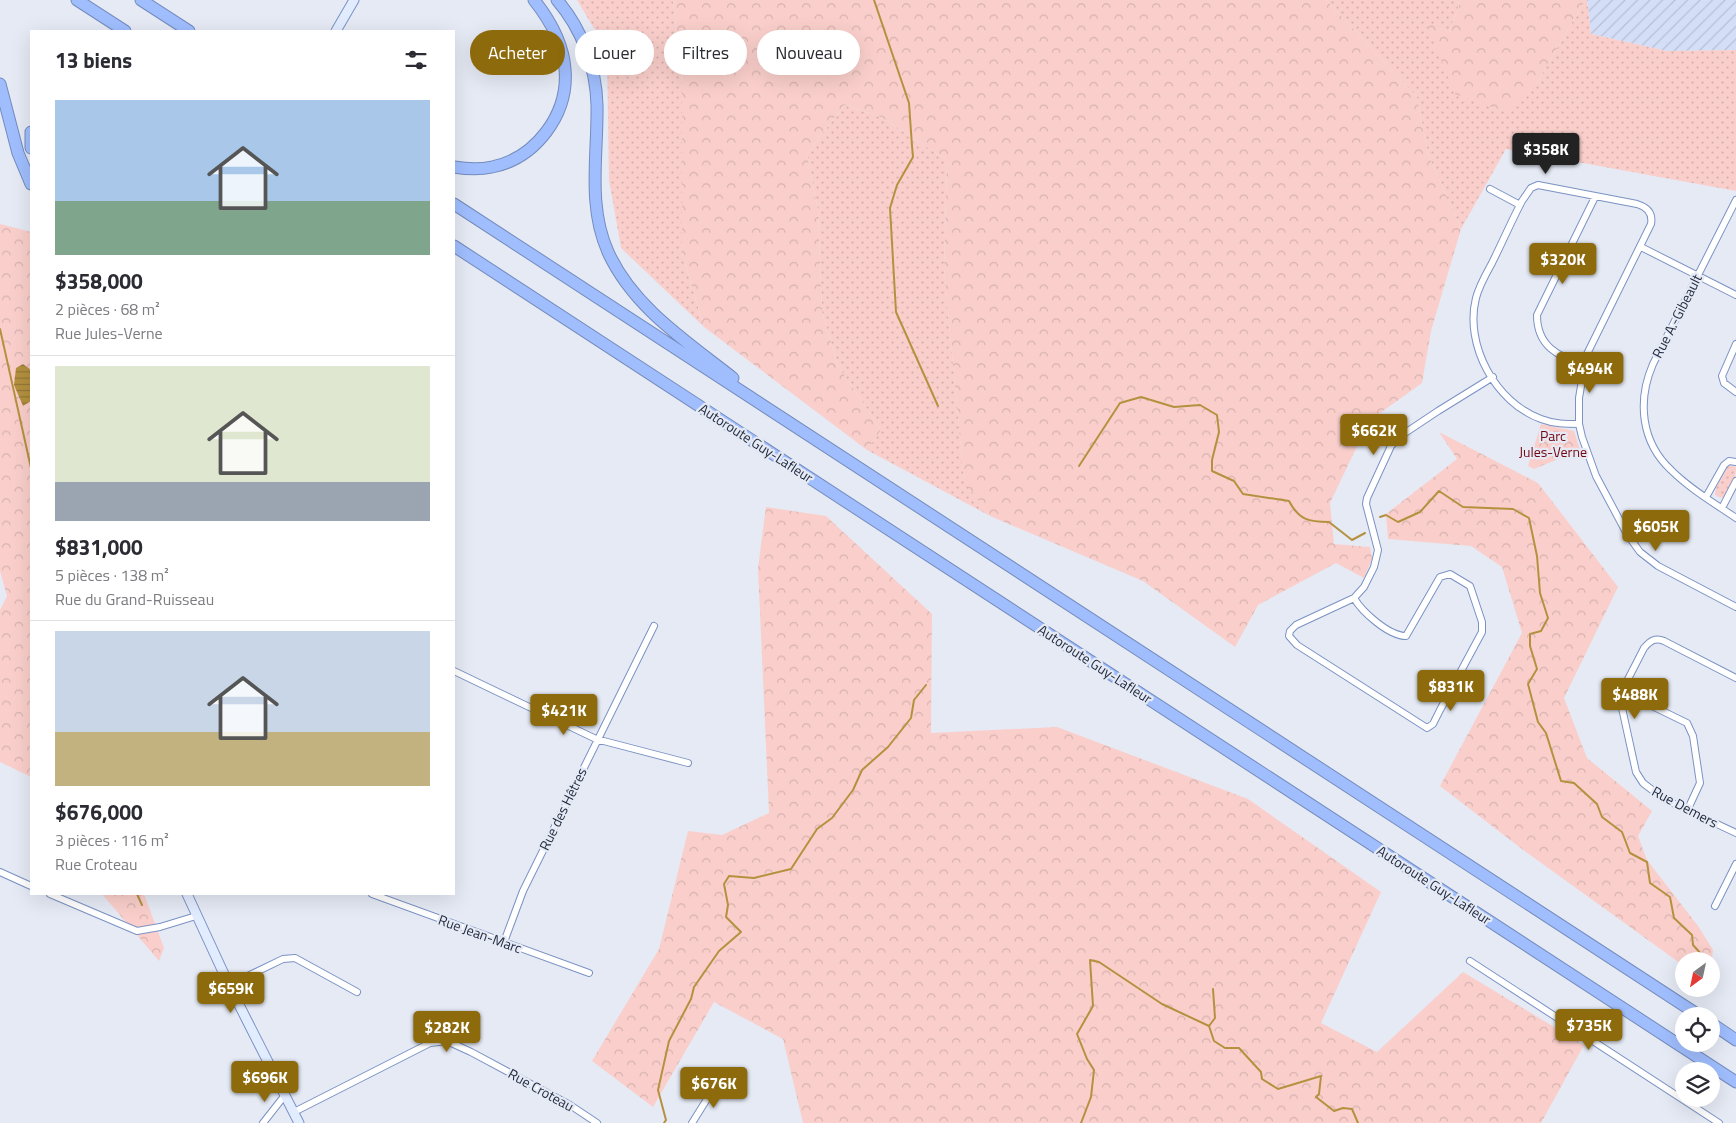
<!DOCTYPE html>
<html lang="fr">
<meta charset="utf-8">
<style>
:root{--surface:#fff;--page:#f7f7f7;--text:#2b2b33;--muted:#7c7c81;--line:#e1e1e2;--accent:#8d6b0d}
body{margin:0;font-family:"Titillium Web",sans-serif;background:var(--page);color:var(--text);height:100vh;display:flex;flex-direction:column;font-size:19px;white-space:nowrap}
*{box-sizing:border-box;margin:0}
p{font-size:16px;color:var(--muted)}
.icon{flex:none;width:28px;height:28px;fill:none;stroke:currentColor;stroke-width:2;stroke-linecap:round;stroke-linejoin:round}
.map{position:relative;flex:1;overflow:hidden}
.details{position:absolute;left:30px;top:30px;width:425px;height:865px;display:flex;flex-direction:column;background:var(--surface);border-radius:0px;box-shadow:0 5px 20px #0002}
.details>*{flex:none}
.top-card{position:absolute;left:470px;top:30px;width:475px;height:45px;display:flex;gap:10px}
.needle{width:32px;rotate:213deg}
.fabs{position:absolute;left:1675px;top:952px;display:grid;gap:10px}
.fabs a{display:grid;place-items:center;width:45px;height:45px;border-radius:50%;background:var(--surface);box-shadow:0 5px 20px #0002;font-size:25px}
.price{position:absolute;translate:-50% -42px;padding:0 11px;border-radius:5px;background:var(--accent);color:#fff;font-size:16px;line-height:32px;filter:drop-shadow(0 1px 2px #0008)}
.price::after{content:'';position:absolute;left:50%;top:30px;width:15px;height:11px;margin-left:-8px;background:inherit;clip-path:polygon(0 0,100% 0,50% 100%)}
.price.current{background:#222;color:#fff}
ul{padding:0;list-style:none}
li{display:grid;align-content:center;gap:10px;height:265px;padding:0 25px}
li+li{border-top:1px solid var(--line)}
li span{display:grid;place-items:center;height:155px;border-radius:0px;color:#555}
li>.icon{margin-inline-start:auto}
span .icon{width:90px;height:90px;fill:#fffc;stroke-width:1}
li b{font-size:21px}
h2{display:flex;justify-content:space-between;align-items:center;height:60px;padding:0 25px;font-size:21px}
.tag{padding:0 18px;border-radius:22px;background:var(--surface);box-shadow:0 5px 20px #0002;font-size:18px;line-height:45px}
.tag.current{background:var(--accent);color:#fff}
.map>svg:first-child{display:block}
.industrial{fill:url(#industrial-furrows)}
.grass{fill:url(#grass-dots)}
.forest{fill:url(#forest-crowns)}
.water{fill:url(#water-rules)}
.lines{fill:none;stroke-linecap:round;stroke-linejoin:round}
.stream{stroke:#b5913f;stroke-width:2}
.minor-casing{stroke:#7b92c3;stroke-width:8}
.secondary-casing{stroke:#7b92c3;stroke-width:11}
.motorway-casing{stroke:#748bbc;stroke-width:13}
.minor{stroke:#fff;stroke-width:6}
.secondary{stroke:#e2ecff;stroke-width:9}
.motorway{stroke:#a0befe;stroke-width:11}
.labels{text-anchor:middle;stroke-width:4.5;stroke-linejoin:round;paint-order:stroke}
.street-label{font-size:14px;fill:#232c40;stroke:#e5eaf5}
.park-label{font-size:14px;fill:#740610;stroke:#e5eaf5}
</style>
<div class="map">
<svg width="1736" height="1123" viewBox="0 0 1736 1123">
<defs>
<pattern id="industrial-furrows" width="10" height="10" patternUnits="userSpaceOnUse" patternTransform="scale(1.25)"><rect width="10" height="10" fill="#d4dff7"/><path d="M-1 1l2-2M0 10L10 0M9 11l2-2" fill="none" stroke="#b6c0d5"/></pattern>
<pattern id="grass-dots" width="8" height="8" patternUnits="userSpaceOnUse" patternTransform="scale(1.25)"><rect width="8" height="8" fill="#facfcb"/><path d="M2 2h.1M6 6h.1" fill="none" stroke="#d6b2af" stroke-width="1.8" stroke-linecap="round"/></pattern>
<pattern id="forest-crowns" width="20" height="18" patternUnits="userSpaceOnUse" patternTransform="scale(1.25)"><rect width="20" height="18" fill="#facfcb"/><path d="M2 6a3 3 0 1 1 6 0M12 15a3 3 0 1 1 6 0" fill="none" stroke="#d6b2af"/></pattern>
<pattern id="water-rules" width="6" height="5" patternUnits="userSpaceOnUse" patternTransform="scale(1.25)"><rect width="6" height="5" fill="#b5913f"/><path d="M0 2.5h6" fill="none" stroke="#937736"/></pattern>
</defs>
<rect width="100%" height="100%" fill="#e5eaf5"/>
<path class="industrial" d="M 1587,0 L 1736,0 L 1736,50 L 1667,51 L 1591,34 Z"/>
<path class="grass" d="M 577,0 L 673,0 L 682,83 L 682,253 L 704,327 L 621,248 L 609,180 L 607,50 Z
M 1326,0 L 1453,0 L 1460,3 L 1449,32 L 1425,22 L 1535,86 L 1585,0 L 1587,0 L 1591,34 L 1667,51 L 1736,50 L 1736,191 L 1506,149 L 1461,229 L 1428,154 L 1417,97 Z
M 844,105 L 881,117 L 947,160 L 944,269 L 964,480 L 990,516 L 867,450 L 881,430 L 838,366 L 822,312 L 818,211 L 807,154 Z
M 1730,465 L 1736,467 C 1736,478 1731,490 1723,498 L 1719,497 L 1715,495 L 1716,488 L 1728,466 Z"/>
<path class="forest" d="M 673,0 L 1326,0 L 1417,97 L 1428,154 L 1461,229 L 1431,331 L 1422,383 L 1369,421 L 1330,503 L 1334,544 L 1370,547 L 1372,559 L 1364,578 L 1336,563 L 1258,605 L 1235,647 L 1143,581 L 990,516 L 964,481 L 944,269 L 947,160 L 881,117 L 844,105 L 807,154 L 818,211 L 822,312 L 838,366 L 881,430 L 867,450 L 704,327 L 682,253 L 682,83 Z
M 1453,0 L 1585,0 L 1535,86 L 1505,112 L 1455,94 L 1425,21 L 1449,32 L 1460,3 Z
M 0,224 L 31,232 L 31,777 L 0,762 L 0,610 L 7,596 L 0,571 Z
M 1541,424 L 1574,431 L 1580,450 L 1534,469 L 1528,466 Z
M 1439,432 L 1538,483 L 1618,587 L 1564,698 L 1587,758 L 1652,811 L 1638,836 L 1647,860 L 1698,926 L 1713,950 L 1711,964 L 1711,961 L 1684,961 L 1684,966 L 1522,849 L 1440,786 L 1522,633 L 1502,567 L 1471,546 L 1388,539 L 1386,514 L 1457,459 Z
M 766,507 L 826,516 L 932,614 L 931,733 L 1057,727 L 1248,799 L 1381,892 L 1321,1023 L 1377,1052 L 1463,972 L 1584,1045 L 1541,1123 L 803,1123 L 783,1039 L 714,1002 L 653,1107 L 592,1061 L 659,949 L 688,831 L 722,835 L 769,813 L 758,568 Z
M 102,894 L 144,894 L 164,948 L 159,961 Z"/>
<path class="water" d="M 23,364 L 31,370 L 31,401 L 23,406 L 14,385 L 16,368 Z"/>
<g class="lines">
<path class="stream" d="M 874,0 L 909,103 L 912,146 L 913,157 L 897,185 L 890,208 L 896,312 L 938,406
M 0,329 L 31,468
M 1079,466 L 1120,403 L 1141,397 L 1174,407 L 1200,405 L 1217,415 L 1219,432 L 1212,460 L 1212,471 L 1234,481 L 1243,494 L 1289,501 C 1299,520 1309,522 1329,522 L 1352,540 L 1365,533
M 1380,517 L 1386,515 L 1398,522 L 1420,512 L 1439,491 L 1463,507 L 1513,509 L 1529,518 L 1537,556 L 1540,593 L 1548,618 L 1541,631 L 1530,634 L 1530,646 L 1537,669 L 1528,684 L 1538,722 L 1546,733 L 1561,781 L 1574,783 L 1597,804 L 1602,817 L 1622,832 L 1630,853 L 1647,862 L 1650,883 L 1670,897 L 1674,918 L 1692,935 L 1693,945 L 1703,956 L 1704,961
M 137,894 L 142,905
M 1213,989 L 1215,1018 L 1209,1026 L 1214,1041 L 1225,1048 L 1239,1048 L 1261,1072 L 1262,1079 L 1278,1089 L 1321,1076 L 1319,1094 L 1316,1097 L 1334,1111 L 1343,1108 L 1352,1109 L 1358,1123
M 664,1123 L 666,1120 L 658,1090 L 669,1041 L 691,999 L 694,987 L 719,951 L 741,932 L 726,917 L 728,905 L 724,884 L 729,876 L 754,878 L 791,869 L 817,829 L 832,818 L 853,790 L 862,770 L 888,747 L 911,718 L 914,700 L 926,685
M 1081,1123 L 1091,1097 L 1094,1070 L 1087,1059 L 1077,1034 L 1093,1006 L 1090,960 L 1099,962 L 1162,1004 L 1209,1026"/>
<defs>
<path id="minor" d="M 1490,189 L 1520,205
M 1736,200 L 1653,364 C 1637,401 1641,442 1671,470 C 1690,489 1714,503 1736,518
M 1641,247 L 1736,295
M 1736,344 L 1722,376 L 1724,383 L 1736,392
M 1584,364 C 1558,357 1537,346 1537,315 L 1595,197
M 1579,424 C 1566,424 1554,424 1541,419 C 1496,403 1464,345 1476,298 C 1479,286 1486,274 1492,263 C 1502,243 1511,222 1522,201 L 1531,188 L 1538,185 L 1637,204 C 1647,207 1653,213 1651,224 L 1586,356 L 1579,398 L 1579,424 L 1582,437 L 1596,476 L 1627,534 L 1640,552 L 1658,566 L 1736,607
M 1706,497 L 1724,465 L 1729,461 L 1736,462
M 1722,508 L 1736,481
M 1354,598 C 1362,612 1389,636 1406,636 L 1440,577 L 1450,574 L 1470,586 L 1482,622 L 1482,632 L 1440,710 L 1433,724 L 1427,728 L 1297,645 L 1289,636 L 1290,631 L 1296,625 L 1354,598 L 1364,587 L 1374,567 L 1378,550 L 1366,504 L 1367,498 L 1391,446 L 1399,437 L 1438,411 L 1493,377
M 454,671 L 596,739 L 688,763
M 1736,678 L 1664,641 C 1655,637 1650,641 1644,648 L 1625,685 L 1622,708 L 1636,772 L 1643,783 L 1664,799 L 1736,833
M 1623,698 L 1646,703 L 1687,723 L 1693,736 L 1700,783 L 1687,811
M 0,872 L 31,886
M 50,894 L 137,931 L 160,927 L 196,916
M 372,894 L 589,973
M 1715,906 L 1736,864
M 504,942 L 523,891 L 654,626
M 1470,961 L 1719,1123
M 229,985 L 283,959 L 295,958 L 357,992
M 294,1112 L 430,1043 L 447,1041 L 471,1052 L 570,1105 L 597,1123
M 263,1123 L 285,1095
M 692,1123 L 717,1083"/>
<path id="secondary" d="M 336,31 L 354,0
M 187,894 L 229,985 L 299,1123"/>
<path id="motorway" d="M 77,0 L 125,31
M 141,0 L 189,31
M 557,0 C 582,29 596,67 597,105 C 598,154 587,205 608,252 C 633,307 686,341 733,378
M 0,84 L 18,153 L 31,184
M 31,132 L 31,148
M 454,167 C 466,169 479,170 492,167 C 536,158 569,114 565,69 C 563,43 550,20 534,0
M 454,204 L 1700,1016
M 454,246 L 1736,1082
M 1711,1023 L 1736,1040"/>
</defs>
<use href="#minor" class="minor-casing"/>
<use href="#secondary" class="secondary-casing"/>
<use href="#motorway" class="motorway-casing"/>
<use href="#minor" class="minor"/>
<use href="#secondary" class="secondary"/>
<use href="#motorway" class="motorway"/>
</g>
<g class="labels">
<g class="street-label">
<text transform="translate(1677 316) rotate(-63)" y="5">Rue A.-Gibeault</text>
<text transform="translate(756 443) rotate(33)" y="5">Autoroute Guy-Lafleur</text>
<text transform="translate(1095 664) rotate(33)" y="5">Autoroute Guy-Lafleur</text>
<text transform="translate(1685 807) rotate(28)" y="5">Rue Demers</text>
<text transform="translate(563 809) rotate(-64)" y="5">Rue des Hêtres</text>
<text transform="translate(1434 885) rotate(33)" y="5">Autoroute Guy-Lafleur</text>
<text transform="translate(480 934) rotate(20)" y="5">Rue Jean-Marc</text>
<text transform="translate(541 1090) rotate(29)" y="5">Rue Croteau</text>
</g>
<g class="park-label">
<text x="1553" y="441">Parc<tspan x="1553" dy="16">Jules-Verne</tspan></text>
</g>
</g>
</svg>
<div class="fabs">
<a><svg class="needle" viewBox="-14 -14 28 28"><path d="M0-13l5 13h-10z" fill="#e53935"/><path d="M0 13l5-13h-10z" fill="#7c7c81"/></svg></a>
<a><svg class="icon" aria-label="locate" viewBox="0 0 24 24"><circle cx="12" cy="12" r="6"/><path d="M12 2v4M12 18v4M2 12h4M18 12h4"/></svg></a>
<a><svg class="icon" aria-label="layers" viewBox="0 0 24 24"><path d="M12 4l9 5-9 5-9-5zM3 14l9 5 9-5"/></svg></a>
</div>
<b class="price current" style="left:1546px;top:175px">$358K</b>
<b class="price" style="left:1563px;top:285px">$320K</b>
<b class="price" style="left:1590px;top:394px">$494K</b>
<b class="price" style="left:1374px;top:456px">$662K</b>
<b class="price" style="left:1656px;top:552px">$605K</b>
<b class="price" style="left:1451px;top:712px">$831K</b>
<b class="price" style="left:1635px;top:720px">$488K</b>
<b class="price" style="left:564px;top:736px">$421K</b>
<b class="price" style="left:231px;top:1014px">$659K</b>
<b class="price" style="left:1589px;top:1051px">$735K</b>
<b class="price" style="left:447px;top:1053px">$282K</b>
<b class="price" style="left:265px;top:1103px">$696K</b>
<b class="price" style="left:714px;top:1109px">$676K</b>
<div class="top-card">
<a class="tag current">Acheter</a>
<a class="tag">Louer</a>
<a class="tag">Filtres</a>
<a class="tag">Nouveau</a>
</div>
<section class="details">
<h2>13 biens<svg class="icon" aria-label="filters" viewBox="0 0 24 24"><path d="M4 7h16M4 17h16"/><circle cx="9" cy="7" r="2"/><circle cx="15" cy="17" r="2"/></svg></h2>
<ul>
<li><span style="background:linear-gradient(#a9c7e8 65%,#7fa58c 0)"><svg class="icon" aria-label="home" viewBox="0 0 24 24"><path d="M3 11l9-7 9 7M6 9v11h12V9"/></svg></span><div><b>$358,000</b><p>2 pièces · 68 m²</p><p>Rue Jules-Verne</p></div></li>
<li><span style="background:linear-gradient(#dfe7d0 75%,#9aa5b1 0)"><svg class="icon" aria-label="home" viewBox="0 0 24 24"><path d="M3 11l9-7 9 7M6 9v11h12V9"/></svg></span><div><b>$831,000</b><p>5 pièces · 138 m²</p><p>Rue du Grand-Ruisseau</p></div></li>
<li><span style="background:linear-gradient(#c9d6e8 65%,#c2b280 0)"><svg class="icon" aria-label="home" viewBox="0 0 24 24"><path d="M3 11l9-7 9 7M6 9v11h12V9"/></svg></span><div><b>$676,000</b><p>3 pièces · 116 m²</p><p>Rue Croteau</p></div></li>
</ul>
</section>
</div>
